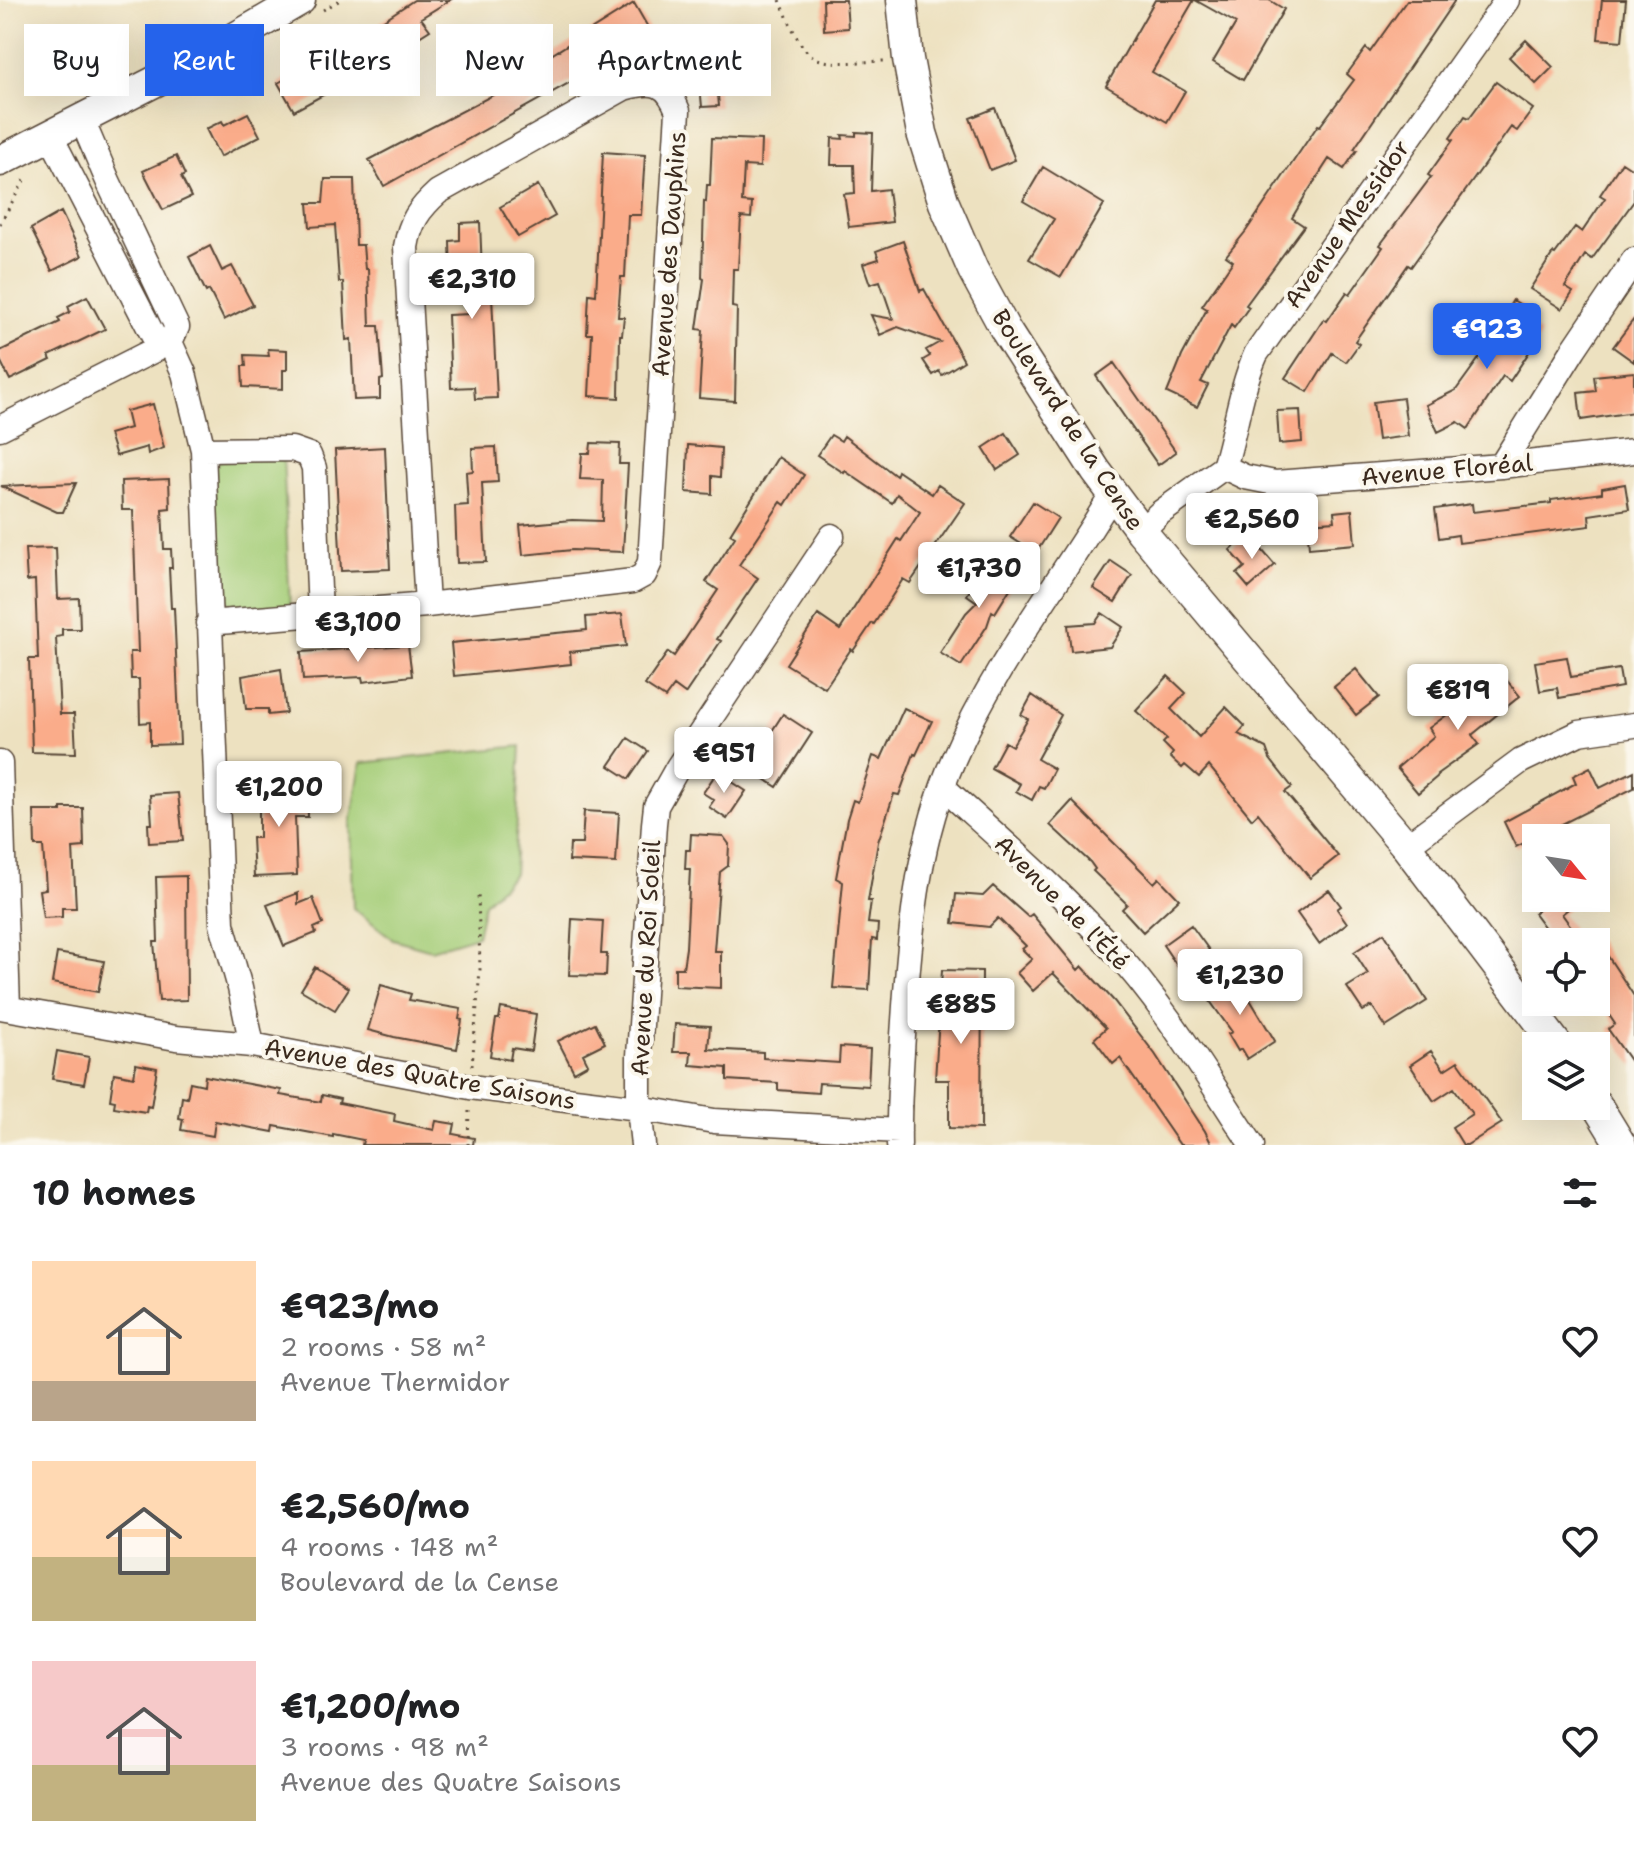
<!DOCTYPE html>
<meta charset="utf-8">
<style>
:root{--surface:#fff;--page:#f6f6f6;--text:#202124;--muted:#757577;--accent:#2563eb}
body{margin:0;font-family:"Shantell Sans",sans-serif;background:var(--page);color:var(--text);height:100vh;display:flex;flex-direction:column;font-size:30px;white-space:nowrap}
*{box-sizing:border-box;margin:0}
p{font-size:26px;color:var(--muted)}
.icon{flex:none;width:44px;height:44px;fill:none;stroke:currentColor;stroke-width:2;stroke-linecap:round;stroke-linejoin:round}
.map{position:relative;height:1145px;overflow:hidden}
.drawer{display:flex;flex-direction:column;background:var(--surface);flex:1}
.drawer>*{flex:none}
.top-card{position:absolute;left:24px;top:24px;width:800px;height:72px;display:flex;gap:16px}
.needle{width:52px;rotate:120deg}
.fabs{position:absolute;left:1522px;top:824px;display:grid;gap:16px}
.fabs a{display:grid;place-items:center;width:88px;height:88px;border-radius:0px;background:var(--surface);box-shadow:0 8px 32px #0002;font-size:40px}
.price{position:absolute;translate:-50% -68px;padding:0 18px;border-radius:8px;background:#fff;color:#222;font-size:26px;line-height:52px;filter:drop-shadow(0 2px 4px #0008)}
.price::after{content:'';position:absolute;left:50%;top:48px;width:24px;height:18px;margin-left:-12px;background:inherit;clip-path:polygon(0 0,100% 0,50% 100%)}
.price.on{background:var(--accent);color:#fff}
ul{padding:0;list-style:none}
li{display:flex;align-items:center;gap:24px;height:200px;padding:0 32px}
li span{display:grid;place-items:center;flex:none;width:224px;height:160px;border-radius:0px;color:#555}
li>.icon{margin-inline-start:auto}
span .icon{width:96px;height:96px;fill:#fffc;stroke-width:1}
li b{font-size:34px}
h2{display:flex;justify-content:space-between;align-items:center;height:96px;padding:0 32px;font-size:34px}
.chip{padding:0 28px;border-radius:0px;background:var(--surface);box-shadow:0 8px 32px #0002;font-size:28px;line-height:72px}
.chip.on{background:var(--accent);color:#fff}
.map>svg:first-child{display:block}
.green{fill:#a6ce79;stroke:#707c4c;stroke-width:2}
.building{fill:#faac8a}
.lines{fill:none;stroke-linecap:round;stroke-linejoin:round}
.minor-casing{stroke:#564536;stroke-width:27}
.major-casing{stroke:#564536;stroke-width:33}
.path{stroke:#564536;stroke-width:3;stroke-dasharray:2 6;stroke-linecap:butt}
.minor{stroke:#fff;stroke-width:24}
.major{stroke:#fff;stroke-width:30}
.labels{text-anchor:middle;stroke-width:8;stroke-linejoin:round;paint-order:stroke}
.street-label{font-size:24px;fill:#3b2a1e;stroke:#fbf7ec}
</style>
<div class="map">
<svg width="1634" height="1145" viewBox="0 0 1634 1145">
<rect width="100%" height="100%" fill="#fbf7ec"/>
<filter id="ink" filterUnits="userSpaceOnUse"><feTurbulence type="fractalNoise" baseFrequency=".0125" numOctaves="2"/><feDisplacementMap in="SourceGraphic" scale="16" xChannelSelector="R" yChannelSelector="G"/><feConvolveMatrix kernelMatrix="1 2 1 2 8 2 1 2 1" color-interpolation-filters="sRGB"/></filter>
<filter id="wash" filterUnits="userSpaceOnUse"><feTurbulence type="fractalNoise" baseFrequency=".006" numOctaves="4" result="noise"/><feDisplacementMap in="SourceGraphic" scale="32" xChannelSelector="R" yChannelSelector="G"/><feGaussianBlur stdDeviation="1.8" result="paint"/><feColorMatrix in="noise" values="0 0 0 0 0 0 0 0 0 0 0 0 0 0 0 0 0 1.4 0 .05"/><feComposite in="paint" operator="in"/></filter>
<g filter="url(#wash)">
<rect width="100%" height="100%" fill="#ede1c0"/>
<path class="green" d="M 283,453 L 290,608 C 259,609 235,618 215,588 L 214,467 L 221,460 Z
M 521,746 L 514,874 L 484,903 L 477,936 L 431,950 L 393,939 L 353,908 L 351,823 L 361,763 Z"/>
<g id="blocks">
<path class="building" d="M 414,0 L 450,0 L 421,18 L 430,30 L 378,63 L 365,43 L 378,34 L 373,27 Z
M 823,0 L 846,0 L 848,28 L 824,30 Z
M 1155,0 L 1194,0 L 1152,72 L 1185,91 L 1167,122 L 1106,86 Z
M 1195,0 L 1269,0 L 1284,9 L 1243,80 L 1213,62 L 1236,23 Z
M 1407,0 L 1455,0 L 1354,149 L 1357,150 L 1344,169 L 1329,159 L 1305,196 L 1292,218 L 1304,226 L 1246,305 L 1249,307 L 1234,328 L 1231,325 L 1201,382 L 1208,385 L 1197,407 L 1167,393 L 1182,356 L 1207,309 L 1202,306 L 1233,261 L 1226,256 L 1246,231 L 1318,125 L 1320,126 L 1354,80 L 1347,74 L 1366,48 L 1370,52 Z
M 1602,0 L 1626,0 L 1622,41 L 1598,39 Z
M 634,3 L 653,36 L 384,186 L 369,160 L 550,65 L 548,57 Z
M 713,40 L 719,106 L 702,107 L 696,42 Z
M 1526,40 L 1553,67 L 1536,84 L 1509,57 Z
M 318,60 L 334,89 L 294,111 L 278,83 Z
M 1496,82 L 1533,109 L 1517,131 L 1511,127 L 1411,267 L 1408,265 L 1355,341 L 1359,344 L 1346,362 L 1332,353 L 1308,392 L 1285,378 L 1324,319 L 1327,321 L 1347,292 L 1350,294 L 1383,247 L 1380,245 L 1431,177 L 1428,175 L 1453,140 L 1450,138 L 1465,116 L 1469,118 Z
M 995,108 L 1015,160 L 990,170 L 970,118 Z
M 248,113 L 260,136 L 220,157 L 206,129 L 222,121 L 224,125 Z
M 856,132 L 873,133 L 871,191 L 888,189 L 892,222 L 849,227 L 844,194 L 855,193 L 854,165 L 831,165 L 832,138 L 843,139 L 842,135 L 856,136 Z
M 712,138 L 761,140 L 760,167 L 744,166 L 742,202 L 752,203 L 751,218 L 741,217 L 738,269 L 733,269 L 732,307 L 737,308 L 735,401 L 699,398 L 703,330 L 697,329 L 704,279 L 702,278 L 704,201 L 706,202 L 707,185 L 710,185 Z
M 603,152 L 645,155 L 641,215 L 628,215 L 625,277 L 621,277 L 618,317 L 624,317 L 622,335 L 620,335 L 619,398 L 589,396 L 592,334 L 587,334 L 589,294 L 596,295 Z
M 176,156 L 185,175 L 181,177 L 191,197 L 163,210 L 143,171 Z
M 1622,162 L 1634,170 L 1634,201 L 1592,259 L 1585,255 L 1565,287 L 1573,292 L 1562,309 L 1530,289 L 1553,253 L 1555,254 L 1575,227 L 1582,232 L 1605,198 L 1600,195 Z
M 1043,167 L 1104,204 L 1061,277 L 1029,259 L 1054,219 L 1023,201 Z
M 325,179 L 354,179 L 356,245 L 363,245 L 365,269 L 368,269 L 370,326 L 379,326 L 383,379 L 380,380 L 380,399 L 354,400 L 351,339 L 346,340 L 343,282 L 339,282 L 335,225 L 310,227 L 308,203 L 323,203 Z
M 538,185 L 555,216 L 518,237 L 500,207 Z
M 61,212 L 82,256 L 52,271 L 31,229 Z
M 480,222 L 483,297 L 492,297 L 497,398 L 475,399 L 474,387 L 451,388 L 448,315 L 470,314 L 468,277 L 451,277 L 450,241 L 460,240 L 460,223 Z
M 903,241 L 920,291 L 924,289 L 964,361 L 942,375 L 939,371 L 933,375 L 923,360 L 930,356 L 926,350 L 940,342 L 898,327 L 880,335 L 871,315 L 893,319 L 880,281 L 870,284 L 863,264 L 879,259 L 876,251 Z
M 210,246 L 222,271 L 232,266 L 253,305 L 224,320 L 209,290 L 206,292 L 189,257 Z
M 87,296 L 105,329 L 49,356 L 51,360 L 10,380 L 0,360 L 0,351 L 60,322 L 58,318 L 70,312 L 68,306 Z
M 1513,300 L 1529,310 L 1522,322 L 1541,334 L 1510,381 L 1503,376 L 1468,429 L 1458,422 L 1438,432 L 1426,405 L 1456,390 L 1496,335 L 1493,333 Z
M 1634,319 L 1634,362 L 1613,347 Z
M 268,349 L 287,350 L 287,370 L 283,370 L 283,389 L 243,387 L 242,366 L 246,366 L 245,355 L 269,356 Z
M 1114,363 L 1176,452 L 1158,465 L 1096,376 Z
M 1634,372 L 1634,412 L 1581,420 L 1578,393 L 1596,391 L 1594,376 Z
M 1403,398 L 1408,436 L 1378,440 L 1373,402 Z
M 153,404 L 164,448 L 148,454 L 147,447 L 116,456 L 109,434 L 130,428 L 126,411 Z
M 1300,410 L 1302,442 L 1279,444 L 1277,411 Z
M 1006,433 L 1020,455 L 997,470 L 983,448 Z
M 831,435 L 841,441 L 844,436 L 896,476 L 898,471 L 932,494 L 938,485 L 965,503 L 910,583 L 903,579 L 874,624 L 872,623 L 853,651 L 851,649 L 825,688 L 786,664 L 818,615 L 840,630 L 898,539 L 901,541 L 920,512 L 897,494 L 892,503 L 845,471 L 844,473 L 817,455 Z
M 591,443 L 620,444 L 619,464 L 628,464 L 623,552 L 572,550 L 523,555 L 520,525 L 572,520 L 602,521 L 603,480 L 580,479 L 582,453 L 590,453 Z
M 688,445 L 721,448 L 720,477 L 712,476 L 712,494 L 686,492 Z
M 385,447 L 390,569 L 341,571 L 335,450 Z
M 496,447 L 498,482 L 482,483 L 486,562 L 457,563 L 455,506 L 468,505 L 466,472 L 473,471 L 472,448 Z
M 778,457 L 804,475 L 785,505 L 781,502 L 739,565 L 758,578 L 717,639 L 721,641 L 685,694 L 674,686 L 665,698 L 645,685 L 668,652 L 674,656 L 718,590 L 706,582 L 735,537 L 730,534 Z
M 169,479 L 170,508 L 162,509 L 164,549 L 171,549 L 172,568 L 169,568 L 171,608 L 174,608 L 180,744 L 150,745 L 150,722 L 140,723 L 139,679 L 131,679 L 130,652 L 138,652 L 133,510 L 122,510 L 121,481 Z
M 76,483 L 63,512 L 57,512 L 1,486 Z
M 1625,484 L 1629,509 L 1589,515 L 1590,526 L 1459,543 L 1458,535 L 1439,538 L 1435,509 L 1472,504 L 1473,512 L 1551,503 L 1551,500 L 1602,493 L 1602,488 Z
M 1033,502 L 1058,518 L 1036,553 L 1010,537 Z
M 1352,510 L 1355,544 L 1309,548 L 1307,523 L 1335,521 L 1334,512 Z
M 1248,534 L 1275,565 L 1249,588 L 1237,574 L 1245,567 L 1230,550 Z
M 56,548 L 58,599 L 79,598 L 80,629 L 62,629 L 62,636 L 56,637 L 60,714 L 74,714 L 76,753 L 32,752 L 29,659 L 38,659 L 35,580 L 27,581 L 25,549 Z
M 989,559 L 1018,576 L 995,613 L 992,611 L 987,626 L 961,666 L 940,653 L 966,613 L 977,602 L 967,595 Z
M 1111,561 L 1132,575 L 1115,602 L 1093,588 Z
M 1102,613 L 1123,627 L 1110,647 L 1071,651 L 1068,625 L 1095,623 Z
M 622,614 L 626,646 L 570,652 L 571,664 L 454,676 L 451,643 L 587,630 L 586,617 Z
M 408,645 L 412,676 L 363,682 L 362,677 L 303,680 L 301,652 Z
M 1567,657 L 1571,677 L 1619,669 L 1622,687 L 1559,698 L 1557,688 L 1540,691 L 1535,662 Z
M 281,669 L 286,713 L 268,715 L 268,709 L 246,709 L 242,676 Z
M 1356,669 L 1379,697 L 1356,715 L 1334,687 Z
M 1498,670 L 1520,696 L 1472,735 L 1479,744 L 1437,774 L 1438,776 L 1418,793 L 1397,768 L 1434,736 L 1429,728 L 1470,698 L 1468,696 Z
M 1168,676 L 1186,693 L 1171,709 L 1199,737 L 1226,707 L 1245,726 L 1238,734 L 1266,748 L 1270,759 L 1292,787 L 1285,792 L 1338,856 L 1310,878 L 1258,813 L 1252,819 L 1209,766 L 1199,777 L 1185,765 L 1182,768 L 1170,757 L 1173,753 L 1163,743 L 1167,739 L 1136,711 Z
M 1032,695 L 1061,715 L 1037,759 L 1054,769 L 1044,788 L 1039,786 L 1032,800 L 1016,791 L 1020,784 L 991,768 L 1005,742 L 1012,746 L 1028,719 L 1021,715 Z
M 904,708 L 932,721 L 916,755 L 914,754 L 899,795 L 894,794 L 878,842 L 868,901 L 871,901 L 868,923 L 878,924 L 877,940 L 872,939 L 869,990 L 833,988 L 843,882 L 836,878 L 847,819 L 853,800 L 858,802 L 873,756 L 881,759 Z
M 783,714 L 812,733 L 777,787 L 748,768 Z
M 628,738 L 648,751 L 629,779 L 609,766 Z
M 1590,767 L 1600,788 L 1634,771 L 1634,788 L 1516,847 L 1504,822 L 1576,783 L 1573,776 Z
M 717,772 L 746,791 L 727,819 L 709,807 L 714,800 L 703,793 Z
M 307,780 L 308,817 L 295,817 L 297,875 L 254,877 L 252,838 L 259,838 L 259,787 L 287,786 L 287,781 Z
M 178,793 L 183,841 L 149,843 L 148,824 L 152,824 L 150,795 Z
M 1072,801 L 1154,883 L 1159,878 L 1179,899 L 1143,932 L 1122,909 L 1127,904 L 1093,871 L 1095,869 L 1090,862 L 1050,825 Z
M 61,808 L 83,808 L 84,847 L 73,848 L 76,908 L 62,908 L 62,917 L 43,918 L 39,890 L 46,889 L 43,846 L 35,846 L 34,811 L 61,811 Z
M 584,811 L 619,813 L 616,863 L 569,861 L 570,844 L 582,844 Z
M 691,834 L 723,836 L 729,844 L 728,866 L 720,872 L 714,951 L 721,951 L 721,988 L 675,986 L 675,968 L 683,968 L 686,948 L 690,869 L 685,869 L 686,850 L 690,850 Z
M 186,876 L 187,1000 L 159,1001 L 154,942 L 158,942 L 156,877 Z
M 993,886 L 1028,917 L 1032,914 L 1078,970 L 1082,966 L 1114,1001 L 1155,1054 L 1205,1131 L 1212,1145 L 1180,1145 L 1120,1058 L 1113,1064 L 1094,1039 L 1106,1028 L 1053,973 L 1033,991 L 1017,973 L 1032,959 L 1022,949 L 1026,946 L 998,918 L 989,927 L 953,923 L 956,894 L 983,896 Z
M 1329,890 L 1341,906 L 1337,909 L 1347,923 L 1319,944 L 1297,913 Z
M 298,893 L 298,904 L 313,898 L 323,924 L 314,928 L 316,933 L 284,946 L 267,905 Z
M 1554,898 L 1560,898 L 1568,909 L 1562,914 L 1572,928 L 1554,942 L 1545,942 L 1538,933 L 1545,928 L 1534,913 Z
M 572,919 L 603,921 L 601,954 L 607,954 L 606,976 L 569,975 Z
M 1191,925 L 1209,950 L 1180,970 L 1163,945 Z
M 1384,933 L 1427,1001 L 1386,1027 L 1372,1006 L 1363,1011 L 1347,987 L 1368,974 L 1354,952 Z
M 1596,938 L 1634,996 L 1634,1066 L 1608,1029 L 1615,1024 L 1596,996 Z
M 57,953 L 104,961 L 98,992 L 52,983 Z
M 315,967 L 349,988 L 335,1010 L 301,990 Z
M 942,970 L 982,971 L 981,1129 L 949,1128 L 949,1080 L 935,1080 Z
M 1234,973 L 1275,1041 L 1247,1059 L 1241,1049 L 1238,1051 L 1228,1034 L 1232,1032 L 1205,994 Z
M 381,985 L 411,994 L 409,1000 L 461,1009 L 459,1019 L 462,1020 L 457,1049 L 394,1037 L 368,1030 Z
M 501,1008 L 536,1014 L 531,1051 L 512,1048 L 510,1060 L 490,1056 L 496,1019 L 499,1019 Z
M 595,1023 L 605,1043 L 583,1054 L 588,1064 L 574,1072 L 558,1041 Z
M 675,1024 L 710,1026 L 708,1049 L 763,1052 L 763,1058 L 839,1063 L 840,1047 L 870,1049 L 868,1086 L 819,1083 L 818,1093 L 778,1090 L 778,1083 L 727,1080 L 727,1068 L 690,1065 L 691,1052 L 673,1052 Z
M 57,1051 L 89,1057 L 84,1084 L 52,1079 Z
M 1431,1051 L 1444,1070 L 1458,1061 L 1502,1123 L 1467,1145 L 1463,1145 L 1452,1127 L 1472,1114 L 1454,1088 L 1434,1101 L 1410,1065 Z
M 136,1064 L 157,1068 L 151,1107 L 147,1106 L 146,1112 L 114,1107 L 115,1101 L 110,1100 L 114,1073 L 134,1077 Z
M 205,1076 L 281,1090 L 280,1095 L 321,1102 L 322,1095 L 340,1099 L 339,1103 L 395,1114 L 394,1121 L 434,1130 L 436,1121 L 455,1124 L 453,1134 L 474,1138 L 473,1145 L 362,1145 L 363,1140 L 333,1134 L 333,1137 L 274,1126 L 273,1132 L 215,1121 L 213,1136 L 181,1130 L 183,1119 L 179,1118 L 182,1097 L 187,1098 L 190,1082 L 204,1085 Z"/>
</g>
</g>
<g filter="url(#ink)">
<use href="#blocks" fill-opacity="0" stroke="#564536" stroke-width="2"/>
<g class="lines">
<defs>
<path id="minor" d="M 82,120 L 108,181 L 177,327 L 170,342 L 184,373 L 203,450 L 222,924 L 240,988 L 252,1045
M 50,135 L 155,339 L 170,342
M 0,428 L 170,342
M 203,450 L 292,449 L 309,455 L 314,468 L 320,614
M 1501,466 L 1574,349 L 1634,260
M 1224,467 C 1236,429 1240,390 1256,354 L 1507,0
M 1141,531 L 1160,513 L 1224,467 L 1245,477 L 1275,483 L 1501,466 L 1634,451
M 208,623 L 427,605 L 633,581 L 644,575 L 650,562 L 678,111 C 666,81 654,80 624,88 L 438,192 C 419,209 410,222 406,247 L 427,605
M 0,763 L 8,1008
M 944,788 C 1000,839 1058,889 1109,945 C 1165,1005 1207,1077 1252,1145
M 1406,846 L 1521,761 L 1579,733 L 1634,725
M 0,1007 L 176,1038 L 252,1045 L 470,1087 L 639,1108 L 714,1121 L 899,1131
M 643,1145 L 639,1108 L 639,1056 L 654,824 L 656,806 L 678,767 L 832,536
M 899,1145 C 898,1099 902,1052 905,1006 C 911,921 919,837 954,758 C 995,663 1061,581 1113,493"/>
<path id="major" d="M 902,0 L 908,59 L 922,133 L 944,203 L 973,270 L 1006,331 L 1096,471 L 1141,531 L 1406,846 L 1558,1046
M 0,161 L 197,60 L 300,0
M 1596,1104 L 1621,1145"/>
</defs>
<use href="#minor" class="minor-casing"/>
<use href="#major" class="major-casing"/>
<path class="path" d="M 780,0 C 809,70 811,64 884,61
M 323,10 L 340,0
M 0,224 L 26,177
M 472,1066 L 480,970 L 478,891
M 468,1145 L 469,1110"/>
<use href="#minor" class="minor"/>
<use href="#major" class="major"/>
</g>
</g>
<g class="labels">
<g class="street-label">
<text transform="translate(1347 224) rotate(-55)" y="8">Avenue Messidor</text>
<text transform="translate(669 254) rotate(-86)" y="8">Avenue des Dauphins</text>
<text transform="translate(1068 420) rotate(57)" y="8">Boulevard de la Cense</text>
<text transform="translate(1447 470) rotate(-5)" y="8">Avenue Floréal</text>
<text transform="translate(1062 903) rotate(45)" y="8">Avenue de l'Été</text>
<text transform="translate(646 958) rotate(-87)" y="8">Avenue du Roi Soleil</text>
<text transform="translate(420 1074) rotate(10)" y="8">Avenue des Quatre Saisons</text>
</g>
</g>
</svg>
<div class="fabs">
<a><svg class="needle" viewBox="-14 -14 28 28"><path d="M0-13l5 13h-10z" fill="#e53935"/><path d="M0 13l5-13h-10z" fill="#757577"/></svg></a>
<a><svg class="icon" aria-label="locate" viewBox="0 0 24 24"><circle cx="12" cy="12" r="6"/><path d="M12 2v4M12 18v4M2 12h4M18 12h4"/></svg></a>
<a><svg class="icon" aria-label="layers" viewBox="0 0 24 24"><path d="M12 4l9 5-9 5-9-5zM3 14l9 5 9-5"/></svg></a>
</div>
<b class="price" style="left:472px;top:321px">€2,310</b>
<b class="price on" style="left:1487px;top:371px">€923</b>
<b class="price" style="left:1252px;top:561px">€2,560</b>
<b class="price" style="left:979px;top:610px">€1,730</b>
<b class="price" style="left:358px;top:664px">€3,100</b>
<b class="price" style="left:1458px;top:732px">€819</b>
<b class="price" style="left:724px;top:795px">€951</b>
<b class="price" style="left:279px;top:829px">€1,200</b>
<b class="price" style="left:1240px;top:1017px">€1,230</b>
<b class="price" style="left:961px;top:1046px">€885</b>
<div class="top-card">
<a class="chip">Buy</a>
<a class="chip on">Rent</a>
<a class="chip">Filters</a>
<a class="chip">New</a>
<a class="chip">Apartment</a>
</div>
</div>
<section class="drawer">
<h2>10 homes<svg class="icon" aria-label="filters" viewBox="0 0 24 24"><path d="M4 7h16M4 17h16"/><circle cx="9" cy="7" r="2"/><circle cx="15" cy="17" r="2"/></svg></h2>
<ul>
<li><span style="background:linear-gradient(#ffd9b3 75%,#b9a48a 0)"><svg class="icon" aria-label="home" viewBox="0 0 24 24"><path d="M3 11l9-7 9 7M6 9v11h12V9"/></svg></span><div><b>€923/mo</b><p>2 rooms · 58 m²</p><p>Avenue Thermidor</p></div><svg class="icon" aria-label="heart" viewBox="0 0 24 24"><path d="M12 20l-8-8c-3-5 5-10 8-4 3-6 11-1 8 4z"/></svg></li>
<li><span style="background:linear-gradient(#ffd9b3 60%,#c2b280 0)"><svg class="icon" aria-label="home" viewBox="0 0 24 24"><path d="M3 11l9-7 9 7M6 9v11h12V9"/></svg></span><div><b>€2,560/mo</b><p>4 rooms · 148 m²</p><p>Boulevard de la Cense</p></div><svg class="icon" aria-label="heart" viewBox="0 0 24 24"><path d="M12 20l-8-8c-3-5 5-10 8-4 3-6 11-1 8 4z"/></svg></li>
<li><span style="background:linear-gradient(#f6c9c9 65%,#c2b280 0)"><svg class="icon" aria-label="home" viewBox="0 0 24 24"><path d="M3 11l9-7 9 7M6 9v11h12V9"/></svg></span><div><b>€1,200/mo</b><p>3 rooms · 98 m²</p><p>Avenue des Quatre Saisons</p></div><svg class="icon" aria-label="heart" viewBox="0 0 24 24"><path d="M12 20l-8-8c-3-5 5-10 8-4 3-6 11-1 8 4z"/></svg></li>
</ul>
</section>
